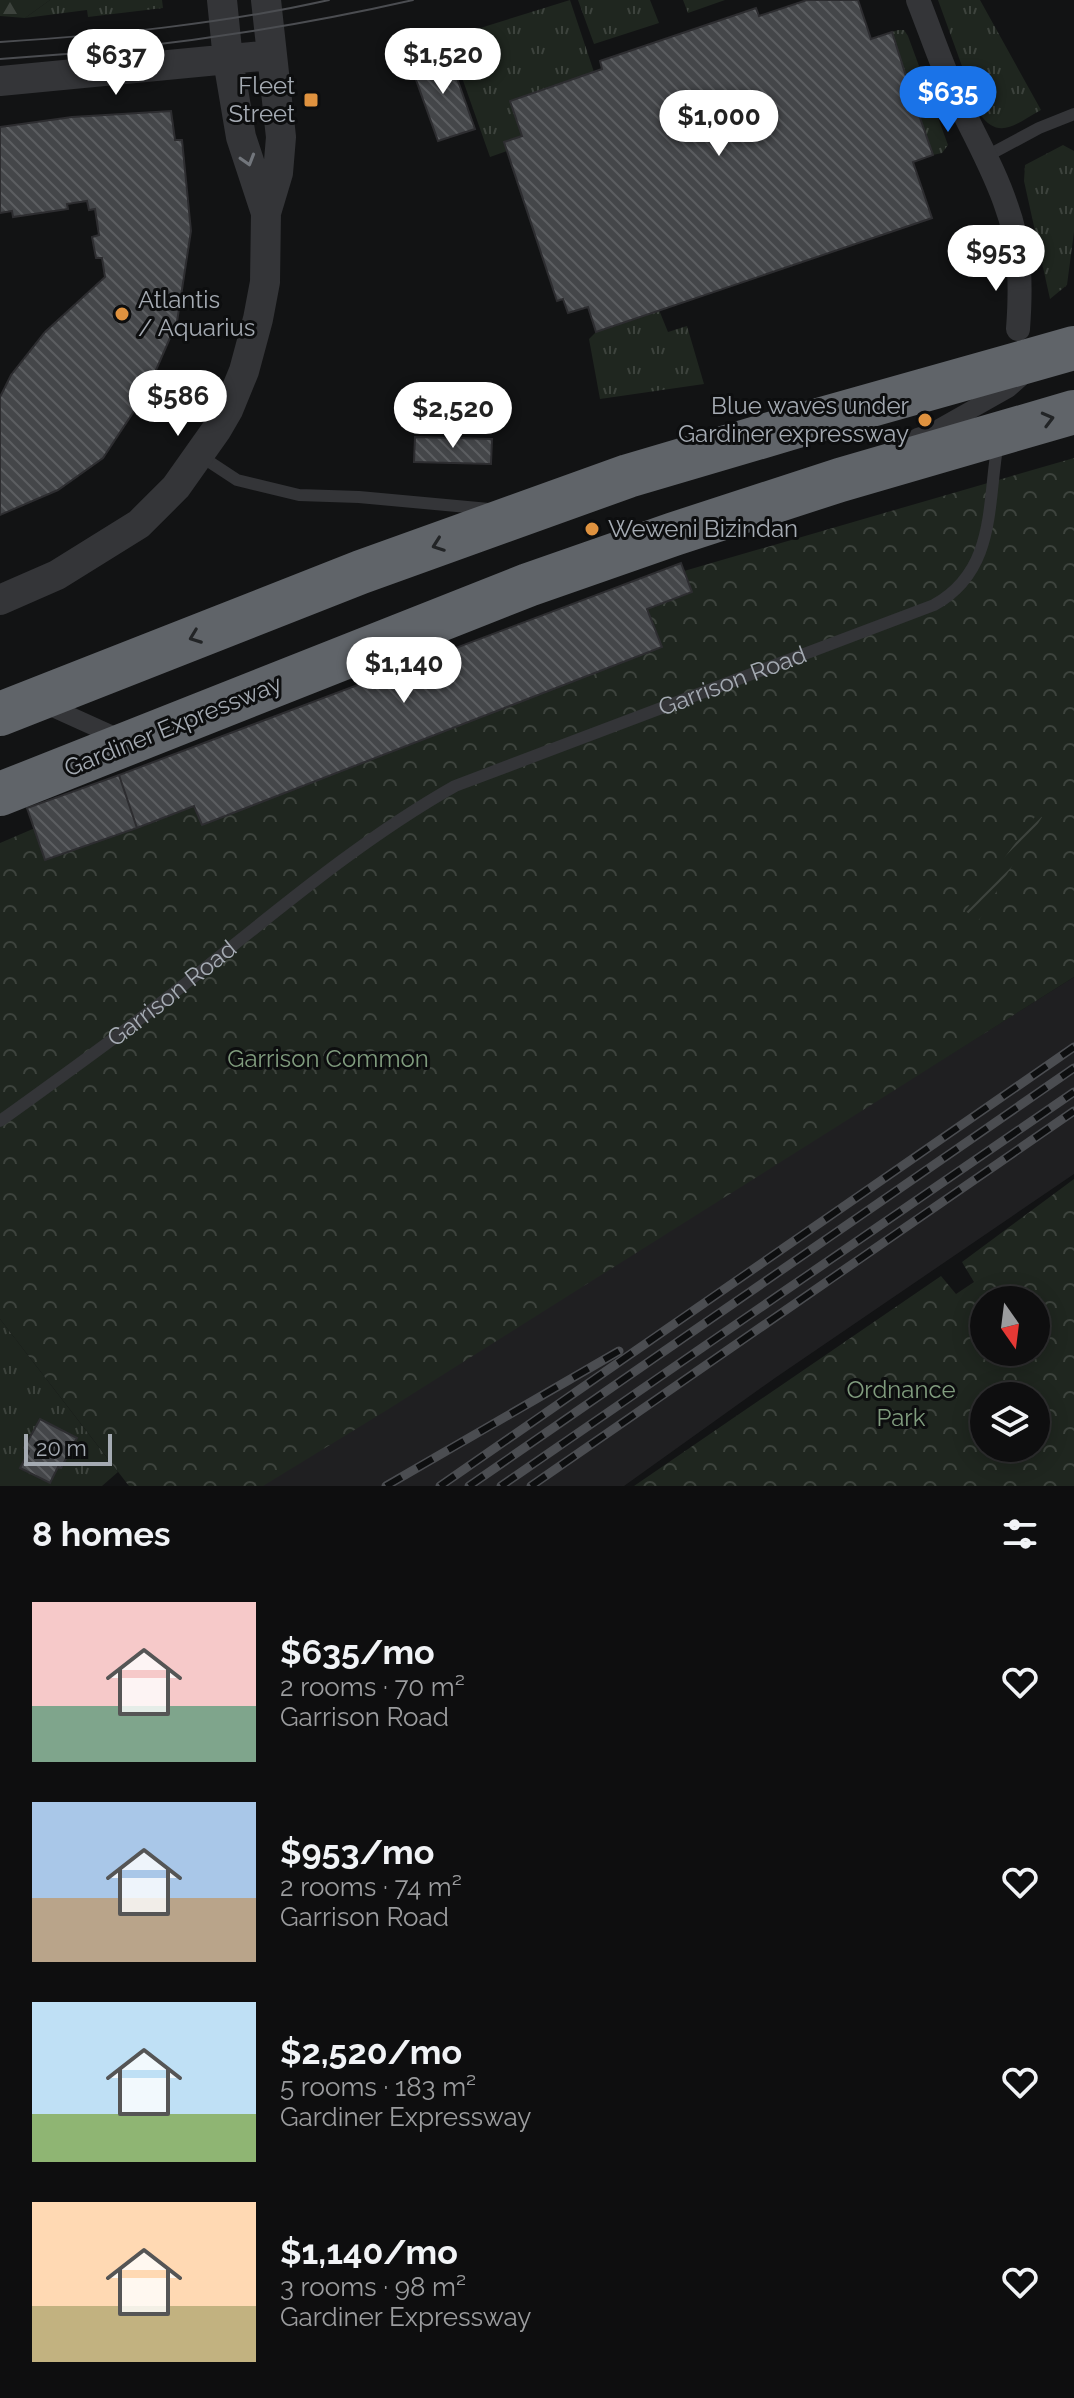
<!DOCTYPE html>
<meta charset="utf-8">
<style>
:root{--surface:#0e0e0f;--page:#1c1c1d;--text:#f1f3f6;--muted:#9b9c9e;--line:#2e2e2f;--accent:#1a73e8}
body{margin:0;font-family:Raleway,sans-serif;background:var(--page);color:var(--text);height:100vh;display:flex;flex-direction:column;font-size:30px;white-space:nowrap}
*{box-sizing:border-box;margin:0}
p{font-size:26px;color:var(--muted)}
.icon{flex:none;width:44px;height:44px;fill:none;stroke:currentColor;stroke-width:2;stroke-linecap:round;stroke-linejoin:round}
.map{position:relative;height:1486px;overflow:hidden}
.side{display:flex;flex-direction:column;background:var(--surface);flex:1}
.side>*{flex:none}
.needle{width:52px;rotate:166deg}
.tools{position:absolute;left:970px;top:1286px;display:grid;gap:16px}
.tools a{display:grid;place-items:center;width:80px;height:80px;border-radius:50%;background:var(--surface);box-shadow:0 4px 20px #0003,0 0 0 2px var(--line);font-size:40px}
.scale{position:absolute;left:24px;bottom:20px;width:88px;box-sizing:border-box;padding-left:8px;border:4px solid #a5abb3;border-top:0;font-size:22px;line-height:28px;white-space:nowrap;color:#a5abb3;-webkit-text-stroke:6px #0d0e0f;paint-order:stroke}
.price{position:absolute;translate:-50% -68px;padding:0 18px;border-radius:28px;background:#fff;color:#222;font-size:26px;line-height:52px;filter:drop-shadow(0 2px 4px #0008)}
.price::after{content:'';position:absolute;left:50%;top:48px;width:24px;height:18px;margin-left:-12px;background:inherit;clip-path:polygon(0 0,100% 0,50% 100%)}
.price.active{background:var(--accent);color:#fff}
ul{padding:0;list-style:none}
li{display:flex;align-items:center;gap:24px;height:200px;padding:0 32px}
li span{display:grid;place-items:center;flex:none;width:224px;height:160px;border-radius:0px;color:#555}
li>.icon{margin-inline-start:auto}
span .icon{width:96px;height:96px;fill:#fffc;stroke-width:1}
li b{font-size:34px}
h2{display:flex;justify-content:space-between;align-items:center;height:96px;padding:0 32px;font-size:34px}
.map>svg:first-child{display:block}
.built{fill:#1f1f21}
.grass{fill:url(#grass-tufts)}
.forest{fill:url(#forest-firs)}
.park{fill:url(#park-crowns);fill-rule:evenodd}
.garden{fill:url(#garden-furrows)}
.building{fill:url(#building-back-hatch);stroke:#2d2d30;stroke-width:2}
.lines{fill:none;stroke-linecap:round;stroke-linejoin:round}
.service{stroke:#343538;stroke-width:12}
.pedestrian{stroke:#343538;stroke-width:18}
.minor{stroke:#343538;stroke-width:24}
.tertiary{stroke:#343538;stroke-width:30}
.tram{stroke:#4b4d51;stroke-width:2}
.rail-casing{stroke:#4b4d51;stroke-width:9}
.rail{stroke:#0d0e0f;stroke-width:6;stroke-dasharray:18;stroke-linecap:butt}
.motorway-bridge{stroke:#606469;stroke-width:44}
.oneway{stroke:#72767c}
.oneway2{stroke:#222426}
.poi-dot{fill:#df923f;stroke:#0d0e0f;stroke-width:3}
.labels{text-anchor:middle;stroke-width:6;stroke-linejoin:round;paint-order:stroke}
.poi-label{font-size:24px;fill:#a5abb3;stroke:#0d0e0f;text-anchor:end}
.street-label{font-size:24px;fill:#a5abb3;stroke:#0d0e0f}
.park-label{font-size:24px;fill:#809c7e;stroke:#0d0e0f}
</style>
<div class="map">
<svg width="1074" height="1486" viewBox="0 0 1074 1486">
<defs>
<pattern id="grass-tufts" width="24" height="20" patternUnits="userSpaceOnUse" patternTransform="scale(2)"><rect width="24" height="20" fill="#1f261f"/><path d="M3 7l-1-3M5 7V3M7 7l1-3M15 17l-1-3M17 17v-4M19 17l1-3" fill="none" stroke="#3d433d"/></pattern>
<pattern id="forest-firs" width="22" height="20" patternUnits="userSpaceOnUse" patternTransform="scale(2)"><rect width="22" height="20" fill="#1f261f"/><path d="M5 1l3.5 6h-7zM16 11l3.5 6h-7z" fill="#3d433d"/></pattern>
<pattern id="park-crowns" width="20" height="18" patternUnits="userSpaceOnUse" patternTransform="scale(2)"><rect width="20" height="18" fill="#1f261f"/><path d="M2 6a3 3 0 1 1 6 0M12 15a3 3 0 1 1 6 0" fill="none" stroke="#3d433d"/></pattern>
<pattern id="garden-furrows" width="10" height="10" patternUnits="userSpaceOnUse" patternTransform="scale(2)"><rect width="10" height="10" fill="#1f261f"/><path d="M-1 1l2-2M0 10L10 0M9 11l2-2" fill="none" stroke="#3d433d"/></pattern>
<pattern id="building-back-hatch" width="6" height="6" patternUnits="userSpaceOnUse" patternTransform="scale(2)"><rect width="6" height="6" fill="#444649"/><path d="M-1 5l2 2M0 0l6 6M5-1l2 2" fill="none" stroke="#5c5e61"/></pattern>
</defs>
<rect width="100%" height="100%" fill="#121314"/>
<path class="built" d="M 1074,977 L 1074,1174 L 775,1378 L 624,1486 L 261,1486 Z"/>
<path class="grass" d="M 50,0 L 162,0 L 163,8 L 88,17 L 87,10 L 25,18 Z
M 570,0 L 594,72 L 510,101 L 522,136 L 504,142 L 507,151 L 490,157 L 448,38 Z
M 578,0 L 650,0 L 659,23 L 594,44 Z
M 683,0 L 725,0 L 688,13 Z
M 938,0 L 980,0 L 1041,110 C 1017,123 999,142 979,113 Z
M 898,30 L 904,30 L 908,36 L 948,145 L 942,153 L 933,155 L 918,112 L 921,95 L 913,80 L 906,76 L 892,32 Z
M 1063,145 L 1074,151 L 1074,232 L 1067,285 L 1050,299 L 1024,181 L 1025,165 Z
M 659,310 L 668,332 L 687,326 L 704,384 L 600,399 L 589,339 L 596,332 Z
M 0,1319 L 118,1472 L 102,1486 L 0,1486 Z"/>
<path class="forest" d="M 0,0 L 50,0 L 25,18 L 0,16 Z"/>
<path class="park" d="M 1074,458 L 1074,977 L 387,1410 L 263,1486 L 129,1486 L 0,1319 L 0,843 L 336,699 L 684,571 Z
M 1074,1179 L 1074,1486 L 634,1486 L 941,1276 L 956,1294 L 974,1282 L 962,1262 ZM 984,1300 L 1036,1300 L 1036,1352 L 984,1352 ZM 984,1396 L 1036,1396 L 1036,1448 L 984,1448 Z"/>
<path class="garden" d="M 1037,814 L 1042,817 L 979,920 L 965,911 Z"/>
<path class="building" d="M 807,0 L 858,0 L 871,39 L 892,32 L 906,76 L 913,80 L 921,95 L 918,112 L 933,155 L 913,162 L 932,218 L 596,332 L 588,307 L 568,313 L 563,299 L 557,301 L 504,142 L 522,136 L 510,101 L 602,69 L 600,61 L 756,8 L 759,16 Z
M 447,50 L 475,129 L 438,141 L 410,63 Z
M 171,111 L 175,140 L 182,140 L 191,231 L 177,322 L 146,393 L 103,458 L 58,490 L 0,515 L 0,397 L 11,375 L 45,332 L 105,277 L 102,258 L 96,258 L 92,237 L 99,235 L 95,209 L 89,210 L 87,201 L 67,204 L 68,209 L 13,217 L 12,211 L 0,213 L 0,127 L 72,117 Z
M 415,437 L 492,439 L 491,464 L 414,462 Z
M 681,563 L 692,592 L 647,609 L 662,647 L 202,825 L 194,806 L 137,828 L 119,775 Z
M 119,775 L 137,828 L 45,860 L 27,808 Z
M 40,1419 L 77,1438 L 61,1468 L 58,1467 L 50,1483 L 20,1468 L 29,1451 L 24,1448 Z"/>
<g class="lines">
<g class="service">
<path d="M 985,157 L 1039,128 L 1074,114"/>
<path d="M 199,455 L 237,480 L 299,495 L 359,497 L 489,509"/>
<path id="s1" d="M 0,1121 C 61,1077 122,1034 181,987 C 270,917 356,842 455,786 L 934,605 C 997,570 987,503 998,442"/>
</g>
<path class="pedestrian" d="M 917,437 L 930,433 L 1008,389 L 1025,374
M 44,704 L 117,737 L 123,734"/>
<path class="minor" d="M 918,0 C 929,28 939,57 951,85 C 969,127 993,165 1007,208 C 1021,246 1021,289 1018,329"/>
<path class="tertiary" d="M 222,0 L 228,60 L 241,137 L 266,213
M 0,81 L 272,55
M 0,600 L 57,575 L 139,524 L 176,487 L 217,429 L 228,410 L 244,371 L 258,319 L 265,282 L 266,213 L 278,173 L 281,137 L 266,0"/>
<path class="tram" d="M 0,42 C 110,35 222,24 329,0
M 0,59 C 138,50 277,31 413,0"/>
<defs>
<path id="rail" d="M 386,1486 L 619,1351
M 440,1486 L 1074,1047
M 469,1486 L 1074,1068
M 501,1486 L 1074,1092
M 531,1486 L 1074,1111"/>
</defs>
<use href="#rail" class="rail-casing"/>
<use href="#rail" class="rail"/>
<path class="motorway-bridge" d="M 0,714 L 361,572 L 628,476 L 811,422 L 1074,348
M 0,794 L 528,585 L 674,534 L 840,480 L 1074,412"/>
</g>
<defs><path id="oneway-chevron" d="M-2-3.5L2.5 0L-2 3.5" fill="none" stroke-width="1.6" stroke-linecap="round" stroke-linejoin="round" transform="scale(2)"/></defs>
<use class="oneway" href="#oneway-chevron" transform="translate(248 160) rotate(73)"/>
<g class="oneway2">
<use href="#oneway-chevron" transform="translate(1048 419) rotate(-15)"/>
<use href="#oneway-chevron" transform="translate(438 545) rotate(160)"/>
<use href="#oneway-chevron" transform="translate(195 637) rotate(159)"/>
</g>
<g class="poi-dot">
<rect x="303" y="92" width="16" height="16" rx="4"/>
<circle cx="122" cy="314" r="8"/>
<circle cx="925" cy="420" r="8"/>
<circle cx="592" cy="529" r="8"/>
</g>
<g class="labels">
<g class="poi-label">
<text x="295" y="94">Fleet<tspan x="295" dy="28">Street</tspan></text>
<text x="138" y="308" text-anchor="start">Atlantis<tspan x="138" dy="28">/ Aquarius</tspan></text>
<text x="909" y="414">Blue waves under<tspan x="909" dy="28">Gardiner expressway</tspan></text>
<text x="608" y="537" text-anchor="start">Weweni Bizindan</text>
</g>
<g class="street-label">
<text dy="8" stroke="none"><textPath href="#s1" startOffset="862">Garrison Road</textPath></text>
<text transform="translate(173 726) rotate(-22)" y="8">Gardiner Expressway</text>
<text dy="8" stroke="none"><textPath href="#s1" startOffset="214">Garrison Road</textPath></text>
</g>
<g class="park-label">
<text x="328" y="1067">Garrison Common</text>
<text x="901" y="1398">Ordnance<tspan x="901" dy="28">Park</tspan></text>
</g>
</g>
</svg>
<div class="tools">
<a><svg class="needle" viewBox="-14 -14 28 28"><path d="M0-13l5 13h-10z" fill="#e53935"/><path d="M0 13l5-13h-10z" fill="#9b9c9e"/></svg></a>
<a><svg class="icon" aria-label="layers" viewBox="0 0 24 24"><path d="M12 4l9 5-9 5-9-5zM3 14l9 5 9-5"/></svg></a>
</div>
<div class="scale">20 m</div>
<b class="price" style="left:443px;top:96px">$1,520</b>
<b class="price" style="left:116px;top:97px">$637</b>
<b class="price active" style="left:948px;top:134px">$635</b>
<b class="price" style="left:719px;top:158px">$1,000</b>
<b class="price" style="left:996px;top:293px">$953</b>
<b class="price" style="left:178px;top:438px">$586</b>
<b class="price" style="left:453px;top:450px">$2,520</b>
<b class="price" style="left:404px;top:705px">$1,140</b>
</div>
<section class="side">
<h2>8 homes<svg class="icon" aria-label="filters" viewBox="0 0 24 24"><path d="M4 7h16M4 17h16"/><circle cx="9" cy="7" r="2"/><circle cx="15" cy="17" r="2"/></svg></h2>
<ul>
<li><span style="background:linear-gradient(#f6c9c9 65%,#7fa58c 0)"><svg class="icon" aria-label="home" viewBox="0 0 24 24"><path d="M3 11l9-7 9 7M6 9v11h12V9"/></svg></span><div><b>$635/mo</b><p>2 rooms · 70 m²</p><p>Garrison Road</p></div><svg class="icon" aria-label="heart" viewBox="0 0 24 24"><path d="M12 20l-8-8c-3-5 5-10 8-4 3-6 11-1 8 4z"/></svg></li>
<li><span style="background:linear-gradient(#a9c7e8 60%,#b9a48a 0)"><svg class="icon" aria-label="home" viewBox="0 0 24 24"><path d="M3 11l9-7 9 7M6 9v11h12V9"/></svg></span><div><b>$953/mo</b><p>2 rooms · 74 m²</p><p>Garrison Road</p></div><svg class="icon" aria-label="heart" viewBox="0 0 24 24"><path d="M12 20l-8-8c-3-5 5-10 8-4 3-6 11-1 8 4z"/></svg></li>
<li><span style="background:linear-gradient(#bfe0f5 70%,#8fb573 0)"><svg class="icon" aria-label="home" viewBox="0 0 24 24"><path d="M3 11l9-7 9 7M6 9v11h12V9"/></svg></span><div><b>$2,520/mo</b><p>5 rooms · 183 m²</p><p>Gardiner Expressway</p></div><svg class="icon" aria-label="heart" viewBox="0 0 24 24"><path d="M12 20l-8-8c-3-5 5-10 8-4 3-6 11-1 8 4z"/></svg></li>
<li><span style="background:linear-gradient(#ffd9b3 65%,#c2b280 0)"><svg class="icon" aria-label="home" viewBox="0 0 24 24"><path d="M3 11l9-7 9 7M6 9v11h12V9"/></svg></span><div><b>$1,140/mo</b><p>3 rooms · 98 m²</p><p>Gardiner Expressway</p></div><svg class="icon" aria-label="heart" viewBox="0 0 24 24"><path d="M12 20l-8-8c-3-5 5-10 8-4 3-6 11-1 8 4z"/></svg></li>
</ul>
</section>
